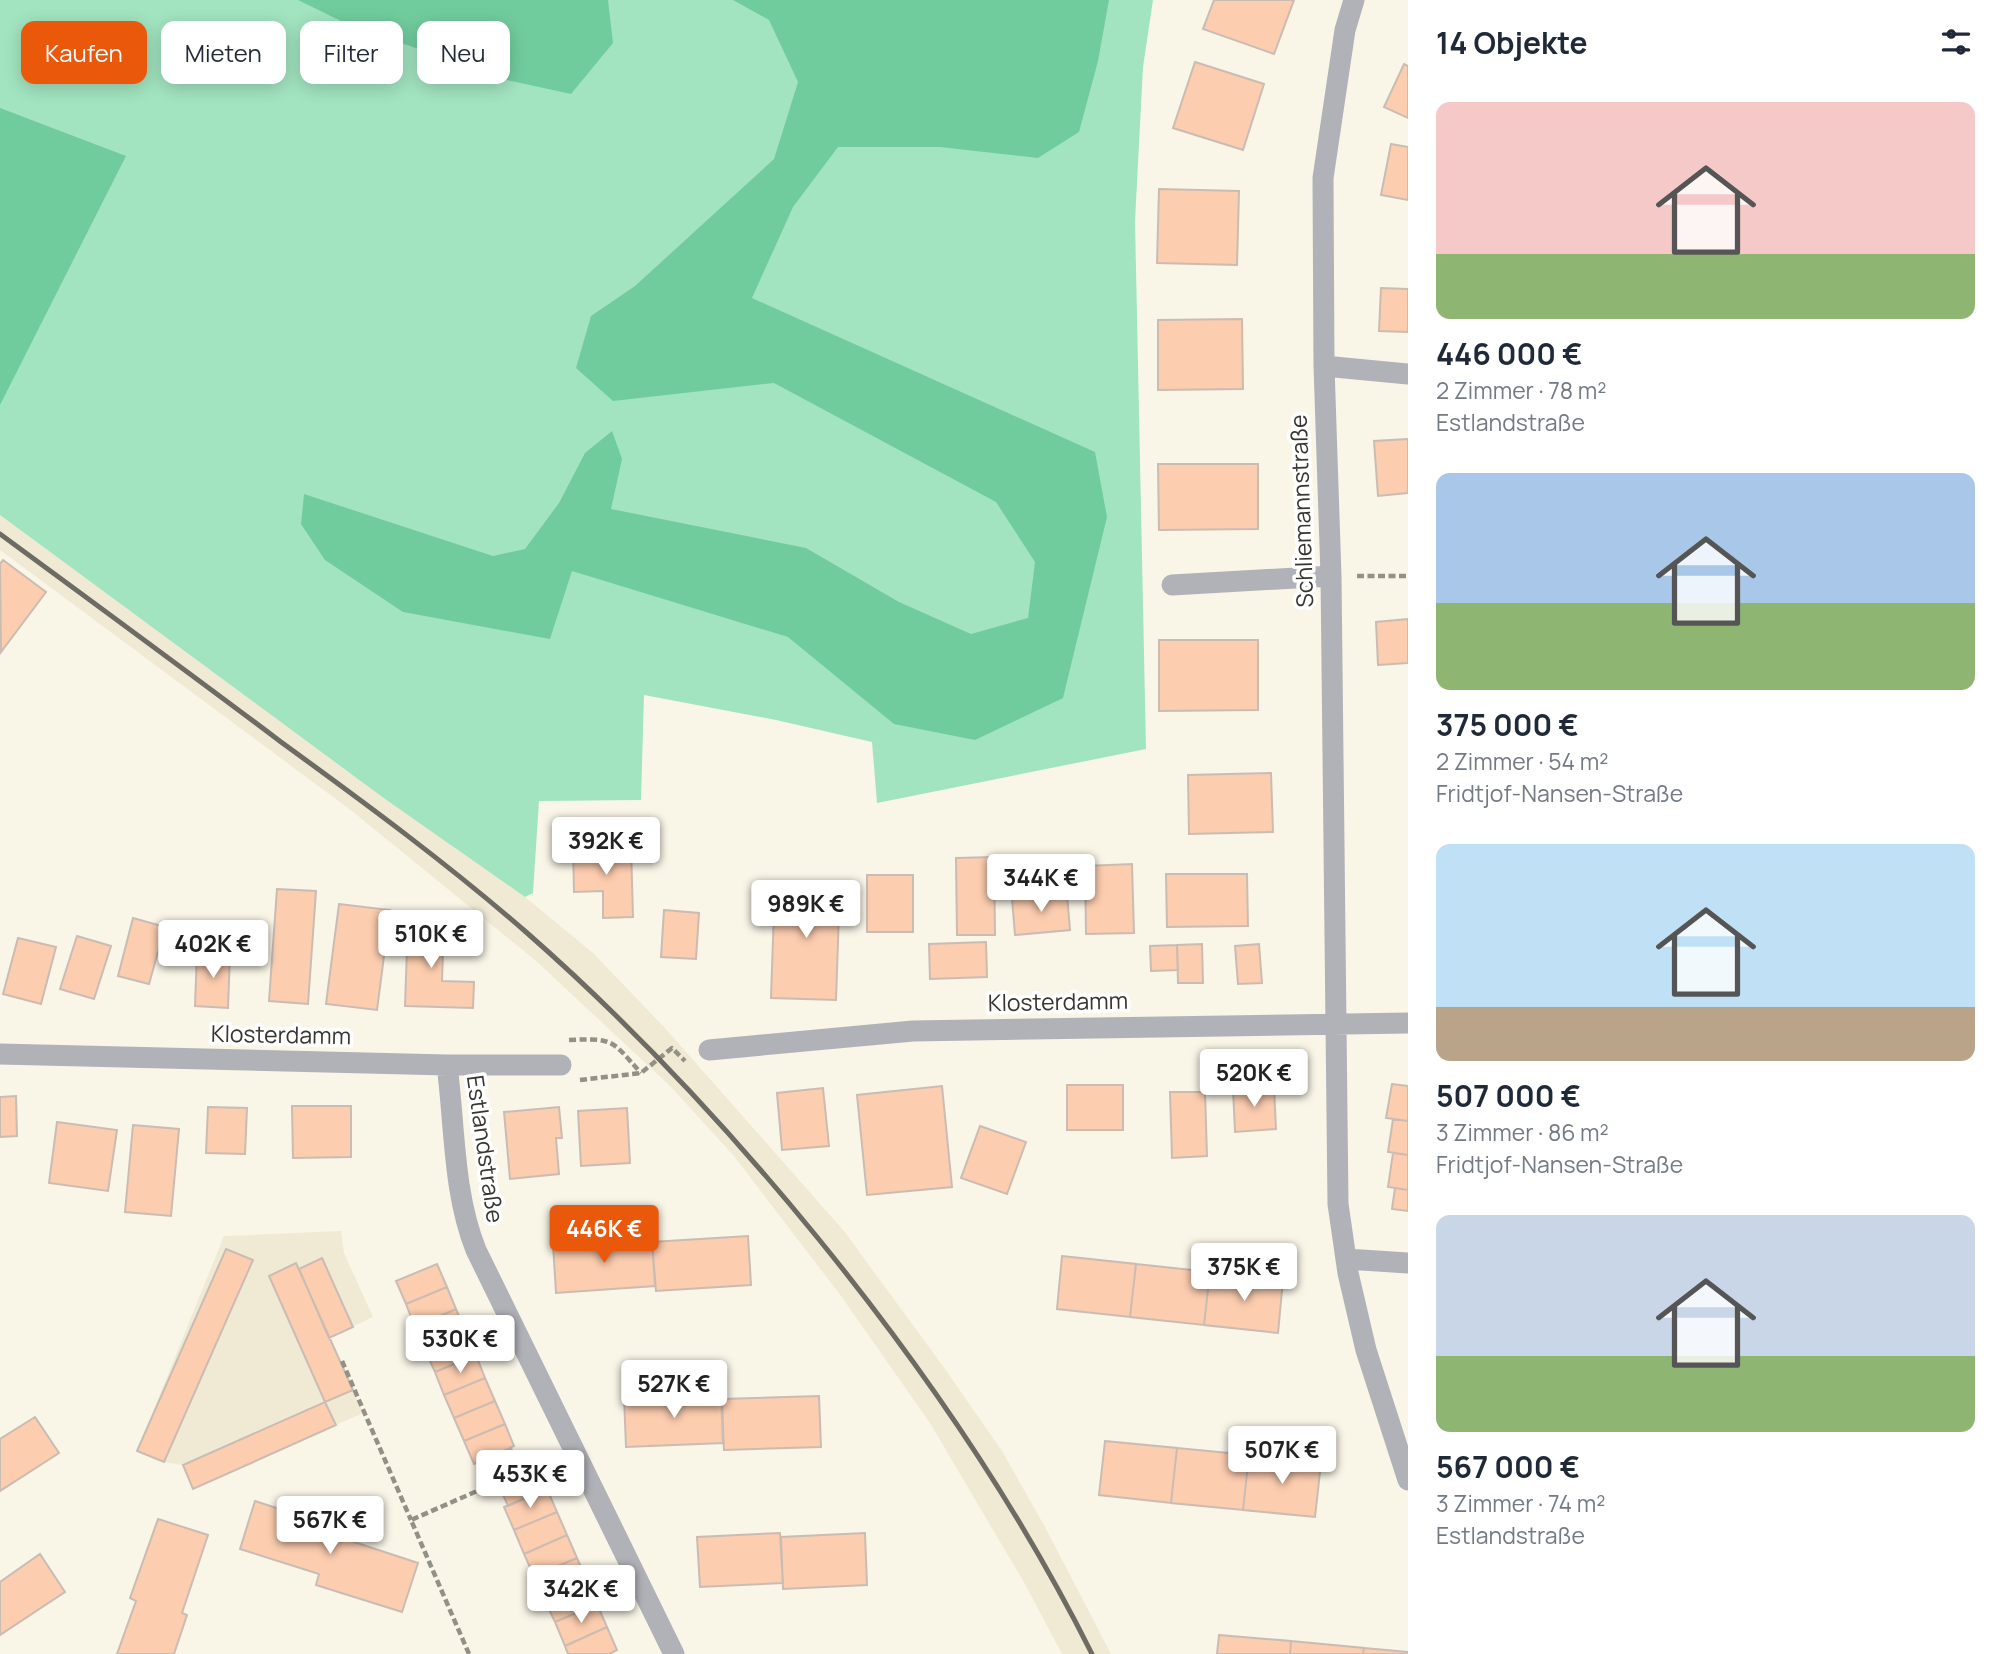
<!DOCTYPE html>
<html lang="de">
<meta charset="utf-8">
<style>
:root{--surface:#fff;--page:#f2f2f3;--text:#1f2937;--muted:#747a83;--accent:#ea580c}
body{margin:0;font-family:Manrope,sans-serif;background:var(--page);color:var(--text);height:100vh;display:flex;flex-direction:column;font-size:26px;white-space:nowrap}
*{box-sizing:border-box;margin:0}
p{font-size:23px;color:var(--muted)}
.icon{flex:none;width:38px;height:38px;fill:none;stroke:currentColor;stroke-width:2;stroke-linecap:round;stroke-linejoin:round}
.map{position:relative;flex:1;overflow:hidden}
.drawer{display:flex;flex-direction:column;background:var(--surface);width:595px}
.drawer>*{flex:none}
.guide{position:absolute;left:21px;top:21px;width:665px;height:63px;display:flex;gap:14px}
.price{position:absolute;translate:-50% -60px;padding:0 16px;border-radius:7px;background:#fff;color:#222;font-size:23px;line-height:46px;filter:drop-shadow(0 2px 4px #0008)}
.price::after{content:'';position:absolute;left:50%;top:42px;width:21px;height:16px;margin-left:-10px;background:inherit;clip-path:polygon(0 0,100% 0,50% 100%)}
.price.current{background:var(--accent);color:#fff}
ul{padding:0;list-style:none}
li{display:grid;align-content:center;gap:14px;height:371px;padding:0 28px}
li span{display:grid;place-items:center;height:217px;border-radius:14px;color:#555}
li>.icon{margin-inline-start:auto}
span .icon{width:126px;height:126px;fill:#fffc;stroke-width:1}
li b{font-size:30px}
h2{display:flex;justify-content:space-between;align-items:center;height:84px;padding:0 28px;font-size:30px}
.tag{padding:0 24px;border-radius:14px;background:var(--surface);box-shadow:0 4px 18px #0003;font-size:24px;line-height:63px}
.tag.current{background:var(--accent);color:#fff}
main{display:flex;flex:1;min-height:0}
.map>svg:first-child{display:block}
.built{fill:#f0ead5}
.green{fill:#a2e4c0}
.forest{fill:#71cc9d}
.building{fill:#fccdaf;stroke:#cabcb3;stroke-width:2}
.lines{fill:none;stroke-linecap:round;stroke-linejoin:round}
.path{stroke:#939086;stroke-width:4.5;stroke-dasharray:7 3.5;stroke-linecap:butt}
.minor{stroke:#b1b2b8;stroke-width:21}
.rail{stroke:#6d6b63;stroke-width:5}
.labels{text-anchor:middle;stroke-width:7;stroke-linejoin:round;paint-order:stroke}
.street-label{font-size:23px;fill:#36352f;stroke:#fff}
</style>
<main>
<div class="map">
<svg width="1408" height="1654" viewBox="0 0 1408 1654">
<rect width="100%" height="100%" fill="#f9f5e7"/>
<path class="built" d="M 0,515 L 385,799 L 525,897 L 593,953 L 664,1027 L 844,1231 L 945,1369 L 1002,1451 L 1045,1527 L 1111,1654 L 1062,1654 L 1025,1584 L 930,1423 L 841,1296 L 734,1156 L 670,1086 L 535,960 L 352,811 L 0,550 Z
M 341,1231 L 344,1253 L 373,1317 L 329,1338 L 363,1413 L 193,1489 L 182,1465 L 164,1462 L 137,1451 L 224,1236 Z"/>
<path class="green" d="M 0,0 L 1153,0 L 1143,67 L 1135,221 L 1146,749 L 877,803 L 872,742 L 776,720 L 644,695 L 641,800 L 539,801 L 533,893 L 525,897 L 385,799 L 0,515 Z"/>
<path class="forest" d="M 298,0 L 608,0 L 613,43 L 571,94 L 507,80 L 347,24 Z
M 733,0 L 1109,0 L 1098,61 L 1079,132 L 1038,158 L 940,147 L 838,147 L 793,207 L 752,298 L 1095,452 L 1107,517 L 1063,698 L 975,740 L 894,724 L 788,637 L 572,571 L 550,639 L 403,612 L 325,560 L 301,524 L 304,494 L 493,556 L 525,549 L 559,503 L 585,453 L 612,431 L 622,459 L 611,509 L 806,548 L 899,602 L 971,634 L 1028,618 L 1035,562 L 996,502 L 774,383 L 613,401 L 576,368 L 591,316 L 635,286 L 774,159 L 798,82 L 769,20 Z
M 0,108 L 126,156 L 0,405 Z"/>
<path class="building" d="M 1214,0 L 1294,0 L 1274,54 L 1203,29 Z
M 1195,62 L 1264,84 L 1243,150 L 1173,128 Z
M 1404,64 L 1408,66 L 1408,118 L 1384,107 Z
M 1391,144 L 1408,147 L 1408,200 L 1381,195 Z
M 1159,189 L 1239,191 L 1237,265 L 1157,263 Z
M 1381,288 L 1408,289 L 1408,332 L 1379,331 Z
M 1242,319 L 1243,389 L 1158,390 L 1158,320 Z
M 1408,439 L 1408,493 L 1378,496 L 1374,441 Z
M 1158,464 L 1258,464 L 1258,529 L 1159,530 Z
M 3,560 L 46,592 L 1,652 L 0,564 Z
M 1408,619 L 1408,663 L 1378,665 L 1376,622 Z
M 1159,640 L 1258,640 L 1258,710 L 1159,711 Z
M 1271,773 L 1273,832 L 1189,834 L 1188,775 Z
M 631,846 L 633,917 L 603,918 L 603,891 L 574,892 L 573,847 Z
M 994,857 L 995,935 L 957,935 L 956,858 Z
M 1132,864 L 1134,933 L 1086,934 L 1085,866 Z
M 1166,874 L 1247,874 L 1248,926 L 1167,927 Z
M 867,875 L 913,875 L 913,932 L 867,932 Z
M 775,881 L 840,883 L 836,1000 L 771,998 Z
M 277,889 L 316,891 L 308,1004 L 269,1001 Z
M 1067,894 L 1070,930 L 1015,935 L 1012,899 Z
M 339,904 L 390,910 L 377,1010 L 326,1004 Z
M 664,910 L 699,913 L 696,959 L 661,957 Z
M 133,918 L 165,927 L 149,984 L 118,976 Z
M 408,919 L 444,921 L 442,981 L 474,982 L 473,1008 L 405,1006 Z
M 77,936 L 111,946 L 94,999 L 60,989 Z
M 18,938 L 56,947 L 41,1004 L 3,994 Z
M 986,942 L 987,977 L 930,979 L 929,944 Z
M 1202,944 L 1203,983 L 1178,983 L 1177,945 Z
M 1259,944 L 1262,983 L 1238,984 L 1235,946 Z
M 1177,945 L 1178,970 L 1151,971 L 1150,946 Z
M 197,952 L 230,953 L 228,1008 L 195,1006 Z
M 1392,1084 L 1408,1086 L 1408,1121 L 1386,1118 Z
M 1067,1085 L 1123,1085 L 1123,1130 L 1067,1130 Z
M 942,1086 L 952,1187 L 867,1195 L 857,1095 Z
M 1274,1087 L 1276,1129 L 1235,1132 L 1233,1089 Z
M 823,1088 L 829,1146 L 782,1150 L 777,1093 Z
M 1170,1092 L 1205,1092 L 1207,1156 L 1172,1158 Z
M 16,1096 L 17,1136 L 0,1137 L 0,1097 Z
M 292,1106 L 351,1106 L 351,1157 L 293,1158 Z
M 208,1107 L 247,1108 L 245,1154 L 206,1153 Z
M 559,1107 L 562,1138 L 556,1138 L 559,1174 L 510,1179 L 504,1112 Z
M 627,1108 L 630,1163 L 581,1166 L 578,1111 Z
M 1393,1119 L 1408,1121 L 1408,1155 L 1388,1152 Z
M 57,1122 L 117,1130 L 108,1191 L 49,1183 Z
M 133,1125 L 179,1129 L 171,1216 L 125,1212 Z
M 980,1126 L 1026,1142 L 1007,1194 L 961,1178 Z
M 1393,1153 L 1408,1155 L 1408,1190 L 1388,1187 Z
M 1395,1188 L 1408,1190 L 1408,1211 L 1392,1209 Z
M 748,1236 L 751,1285 L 656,1291 L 652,1242 Z
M 652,1238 L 655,1286 L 556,1293 L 553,1244 Z
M 226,1249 L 253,1260 L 164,1462 L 137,1451 Z
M 1062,1256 L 1136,1264 L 1130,1317 L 1057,1309 Z
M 322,1258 L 353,1327 L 329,1338 L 299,1269 Z
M 296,1263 L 353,1390 L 325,1402 L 269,1276 Z
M 437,1264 L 447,1287 L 406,1304 L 396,1281 Z
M 1136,1264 L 1210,1272 L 1204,1325 L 1130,1317 Z
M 1210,1272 L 1283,1280 L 1278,1333 L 1204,1325 Z
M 447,1287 L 456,1309 L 415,1327 L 406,1304 Z
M 456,1309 L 466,1333 L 425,1350 L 415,1327 Z
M 466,1333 L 476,1355 L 435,1372 L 425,1350 Z
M 476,1355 L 485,1378 L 444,1395 L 435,1372 Z
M 485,1378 L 495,1401 L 454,1418 L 444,1395 Z
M 721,1392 L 723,1443 L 626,1447 L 624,1396 Z
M 819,1396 L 821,1447 L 724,1450 L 722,1399 Z
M 495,1401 L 505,1424 L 464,1441 L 454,1418 Z
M 325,1402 L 336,1425 L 193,1489 L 183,1465 Z
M 35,1417 L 59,1453 L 0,1491 L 0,1439 Z
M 505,1424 L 514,1446 L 474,1464 L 464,1441 Z
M 1105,1441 L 1177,1448 L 1171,1503 L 1099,1495 Z
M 511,1448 L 518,1465 L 494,1476 L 486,1459 Z
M 1177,1448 L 1249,1455 L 1243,1510 L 1171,1503 Z
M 1249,1455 L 1321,1463 L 1315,1517 L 1243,1510 Z
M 529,1473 L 538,1493 L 508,1506 L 499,1486 Z
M 547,1489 L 557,1512 L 514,1530 L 504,1507 Z
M 255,1501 L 350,1532 L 348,1540 L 418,1563 L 402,1612 L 316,1585 L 319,1574 L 240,1549 Z
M 557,1512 L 567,1535 L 524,1554 L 514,1530 Z
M 158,1519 L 208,1535 L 182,1613 L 187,1615 L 174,1654 L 117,1654 L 136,1601 L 130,1598 Z
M 780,1533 L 783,1583 L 700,1587 L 697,1537 Z
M 865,1533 L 867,1585 L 783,1589 L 781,1537 Z
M 567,1535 L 577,1558 L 534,1576 L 524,1554 Z
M 40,1554 L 65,1592 L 0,1635 L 0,1582 Z
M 577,1558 L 587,1581 L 544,1599 L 534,1576 Z
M 587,1581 L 597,1604 L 555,1622 L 544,1599 Z
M 597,1604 L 607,1627 L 565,1646 L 555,1622 Z
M 607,1627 L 617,1650 L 609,1654 L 568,1654 L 565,1646 Z
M 1219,1635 L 1291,1641 L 1290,1654 L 1217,1654 Z
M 1291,1641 L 1364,1648 L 1363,1654 L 1290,1654 Z
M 1364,1648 L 1408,1652 L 1408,1654 L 1363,1654 Z"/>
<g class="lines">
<path class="path" d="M 1357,576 L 1408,576
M 569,1040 C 615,1038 611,1040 641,1073
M 580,1080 L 641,1073 L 672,1048 L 685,1061
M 342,1361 L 411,1520
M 469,1654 L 411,1520 L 550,1459"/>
<path class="minor" d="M 1354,0 L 1345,30 L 1323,178 L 1324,366 L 1331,576 L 1338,1204 L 1348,1273 L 1366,1350 L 1408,1480
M 1324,366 L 1408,374
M 1172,585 L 1331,576
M 709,1050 L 913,1031 L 1408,1023
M 0,1054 L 447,1065 L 561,1065
M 447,1065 C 455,1127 453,1193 476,1250 L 674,1654
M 1346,1259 L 1408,1263"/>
<path class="rail" d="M 0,534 C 94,603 188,672 281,742 C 365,803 448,864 526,932 C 632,1025 728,1128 817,1237 C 923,1367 1017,1504 1092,1654"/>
</g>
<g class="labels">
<g class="street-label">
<text transform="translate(1302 511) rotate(-92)" y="8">Schliemannstraße</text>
<text transform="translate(1058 1002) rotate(-1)" y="8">Klosterdamm</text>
<text transform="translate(281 1035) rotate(1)" y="8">Klosterdamm</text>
<text transform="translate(485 1149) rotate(82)" y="8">Estlandstraße</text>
</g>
</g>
</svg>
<b class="price" style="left:606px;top:877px">392K €</b>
<b class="price" style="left:1041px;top:914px">344K €</b>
<b class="price" style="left:806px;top:940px">989K €</b>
<b class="price" style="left:431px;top:970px">510K €</b>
<b class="price" style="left:213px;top:980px">402K €</b>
<b class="price" style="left:1254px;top:1109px">520K €</b>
<b class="price current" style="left:604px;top:1265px">446K €</b>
<b class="price" style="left:1244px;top:1303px">375K €</b>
<b class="price" style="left:460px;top:1375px">530K €</b>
<b class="price" style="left:674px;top:1420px">527K €</b>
<b class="price" style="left:1282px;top:1486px">507K €</b>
<b class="price" style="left:530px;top:1510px">453K €</b>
<b class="price" style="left:330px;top:1556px">567K €</b>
<b class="price" style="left:581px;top:1625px">342K €</b>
<div class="guide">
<a class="tag current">Kaufen</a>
<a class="tag">Mieten</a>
<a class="tag">Filter</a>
<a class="tag">Neu</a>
</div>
</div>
<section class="drawer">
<h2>14 Objekte<svg class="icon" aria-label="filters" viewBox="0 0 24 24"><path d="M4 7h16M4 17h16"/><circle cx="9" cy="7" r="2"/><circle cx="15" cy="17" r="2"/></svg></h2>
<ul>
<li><span style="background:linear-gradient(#f6c9c9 70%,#8fb573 0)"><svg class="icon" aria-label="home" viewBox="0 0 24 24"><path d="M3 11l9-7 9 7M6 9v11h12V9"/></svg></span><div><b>446 000 €</b><p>2 Zimmer · 78 m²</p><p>Estlandstraße</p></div></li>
<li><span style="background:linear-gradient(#a9c7e8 60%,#8fb573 0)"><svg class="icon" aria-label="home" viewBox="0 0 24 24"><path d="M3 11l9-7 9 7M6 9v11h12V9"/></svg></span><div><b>375 000 €</b><p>2 Zimmer · 54 m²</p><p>Fridtjof-Nansen-Straße</p></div></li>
<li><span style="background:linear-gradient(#bfe0f5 75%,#b9a48a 0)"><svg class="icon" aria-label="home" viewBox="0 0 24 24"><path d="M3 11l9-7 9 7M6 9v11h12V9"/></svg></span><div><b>507 000 €</b><p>3 Zimmer · 86 m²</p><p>Fridtjof-Nansen-Straße</p></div></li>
<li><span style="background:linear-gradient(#c9d6e8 65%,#8fb573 0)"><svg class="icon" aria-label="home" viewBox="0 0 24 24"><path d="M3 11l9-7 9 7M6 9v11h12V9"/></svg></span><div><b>567 000 €</b><p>3 Zimmer · 74 m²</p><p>Estlandstraße</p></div></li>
</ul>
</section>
</main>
